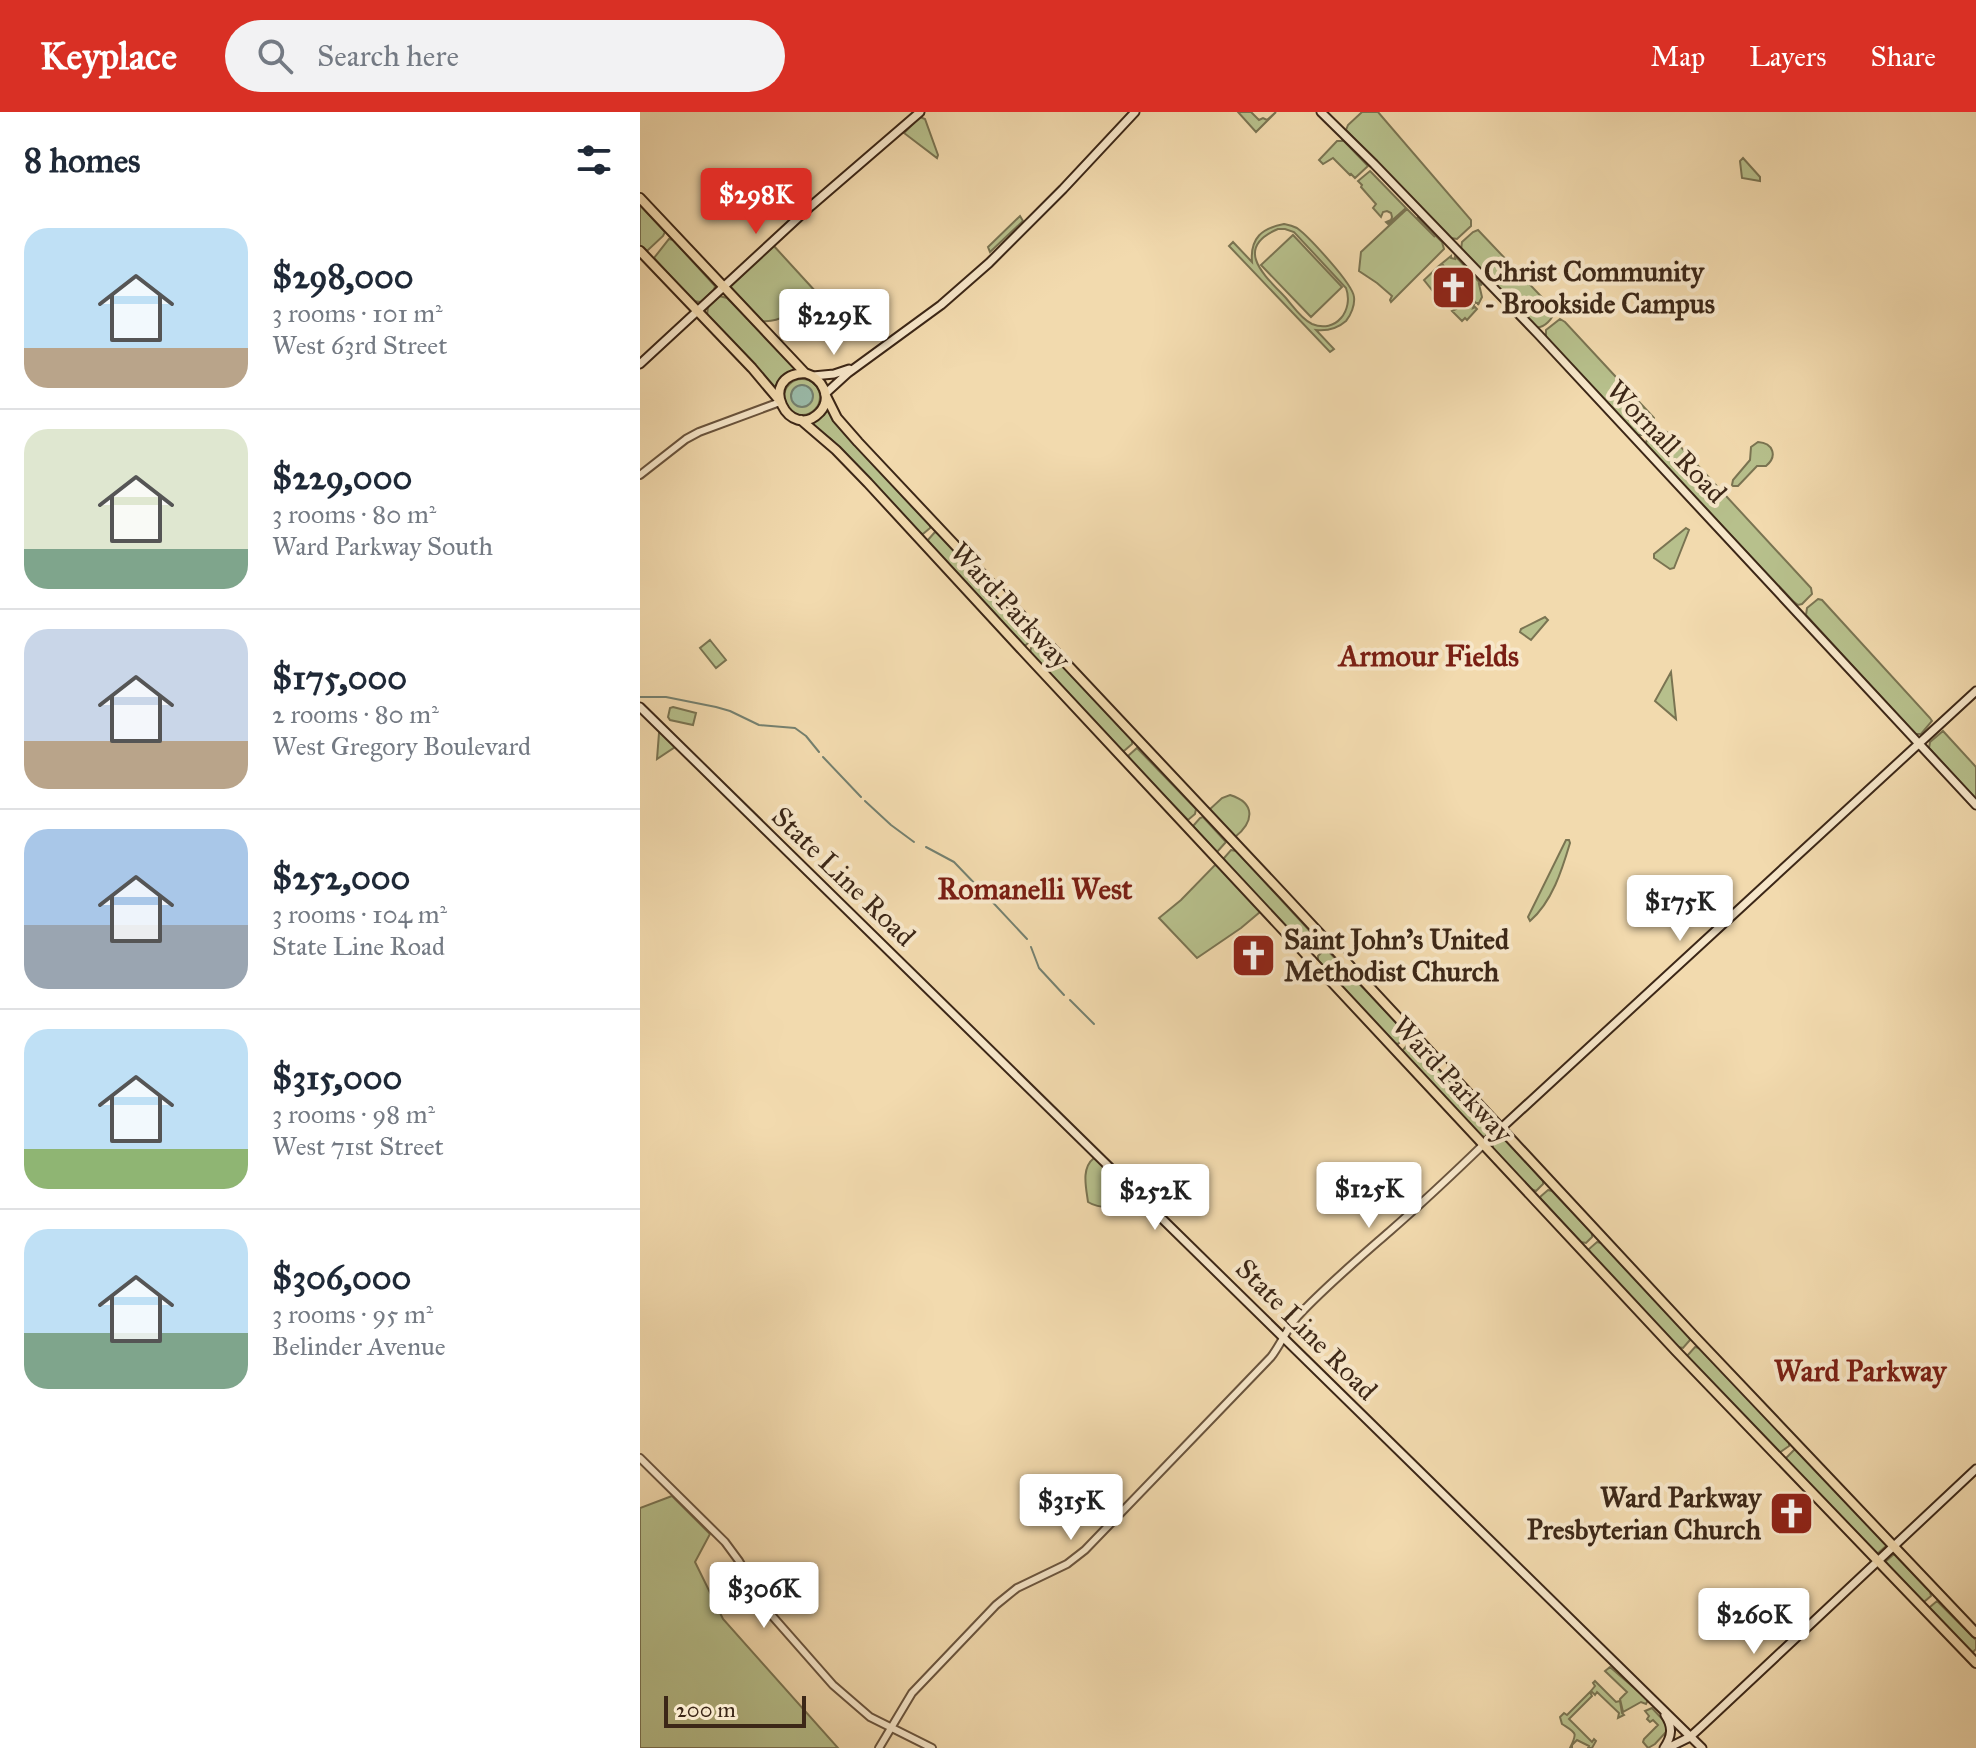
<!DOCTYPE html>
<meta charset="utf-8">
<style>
:root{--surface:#fff;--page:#f2f2f3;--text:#1f2937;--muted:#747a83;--line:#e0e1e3;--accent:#d93025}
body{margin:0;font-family:"IM FELL Great Primer",serif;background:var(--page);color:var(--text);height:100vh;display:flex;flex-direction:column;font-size:30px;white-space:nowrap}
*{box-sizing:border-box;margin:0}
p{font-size:26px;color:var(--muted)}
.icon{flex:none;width:44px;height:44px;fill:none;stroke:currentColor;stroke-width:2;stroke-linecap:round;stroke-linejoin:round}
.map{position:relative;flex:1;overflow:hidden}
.drawer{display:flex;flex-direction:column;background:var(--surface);width:640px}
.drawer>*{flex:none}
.scale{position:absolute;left:24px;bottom:20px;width:142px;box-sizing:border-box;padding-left:8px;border:4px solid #3c2717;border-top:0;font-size:22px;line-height:28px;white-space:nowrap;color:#3c2717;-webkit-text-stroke:6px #f7e7ca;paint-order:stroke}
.price{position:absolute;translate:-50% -68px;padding:0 18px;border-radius:8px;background:#fff;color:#222;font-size:26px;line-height:52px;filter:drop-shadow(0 2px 4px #0008)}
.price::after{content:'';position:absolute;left:50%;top:48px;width:24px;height:18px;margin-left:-12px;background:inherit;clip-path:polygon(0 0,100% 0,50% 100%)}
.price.current{background:var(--accent);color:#fff}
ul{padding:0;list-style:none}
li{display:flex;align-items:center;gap:24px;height:200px;padding:0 24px}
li+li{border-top:2px solid var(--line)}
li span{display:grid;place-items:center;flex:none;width:224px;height:160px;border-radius:24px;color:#555}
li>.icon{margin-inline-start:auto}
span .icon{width:96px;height:96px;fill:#fffc;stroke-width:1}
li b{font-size:34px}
h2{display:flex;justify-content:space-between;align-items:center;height:96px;padding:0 24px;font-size:34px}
header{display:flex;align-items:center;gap:48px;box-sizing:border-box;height:112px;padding:0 40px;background:var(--accent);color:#fff}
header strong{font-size:38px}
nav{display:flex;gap:44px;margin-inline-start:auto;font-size:28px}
.search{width:560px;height:72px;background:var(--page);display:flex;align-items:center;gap:20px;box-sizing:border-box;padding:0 28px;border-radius:44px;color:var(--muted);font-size:30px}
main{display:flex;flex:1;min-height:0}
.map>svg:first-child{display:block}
.green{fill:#b7c08c;stroke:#7a7452;stroke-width:2;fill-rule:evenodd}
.water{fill:#9bbbaa;stroke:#75806f;stroke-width:2}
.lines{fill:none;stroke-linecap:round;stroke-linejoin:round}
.stream{stroke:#75806f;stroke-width:2}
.tertiary-casing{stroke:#6a543d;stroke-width:10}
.secondary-casing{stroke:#3c2717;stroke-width:11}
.primary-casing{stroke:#3c2717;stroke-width:12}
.tertiary{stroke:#f7e7ca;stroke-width:6}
.secondary{stroke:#f7e7ca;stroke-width:7}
.primary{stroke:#f2daae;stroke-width:8}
.labels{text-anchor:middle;stroke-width:8;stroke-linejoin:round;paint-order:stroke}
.poi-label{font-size:28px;font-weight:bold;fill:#3c2717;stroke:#f7e7ca;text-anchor:start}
.street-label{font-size:28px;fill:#3c2717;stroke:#f7e7ca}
.neighbourhood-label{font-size:30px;font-weight:bold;fill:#7a1f14;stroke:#f7e7ca}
</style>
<header>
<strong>Keyplace</strong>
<div class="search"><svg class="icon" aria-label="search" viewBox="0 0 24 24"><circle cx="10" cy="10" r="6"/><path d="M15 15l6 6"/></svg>Search here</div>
<nav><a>Map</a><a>Layers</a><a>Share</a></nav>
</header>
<main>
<section class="drawer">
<h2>8 homes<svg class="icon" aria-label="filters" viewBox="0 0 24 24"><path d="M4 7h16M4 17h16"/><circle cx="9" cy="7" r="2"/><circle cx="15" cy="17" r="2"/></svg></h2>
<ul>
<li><span style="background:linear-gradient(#bfe0f5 75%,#b9a48a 0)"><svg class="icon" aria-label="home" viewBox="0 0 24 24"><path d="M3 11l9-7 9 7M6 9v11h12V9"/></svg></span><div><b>$298,000</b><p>3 rooms · 101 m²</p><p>West 63rd Street</p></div></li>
<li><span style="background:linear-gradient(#dfe7d0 75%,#7fa58c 0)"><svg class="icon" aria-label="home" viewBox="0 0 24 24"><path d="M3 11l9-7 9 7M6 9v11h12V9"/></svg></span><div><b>$229,000</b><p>3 rooms · 80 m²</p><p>Ward Parkway South</p></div></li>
<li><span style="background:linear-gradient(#c9d6e8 70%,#b9a48a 0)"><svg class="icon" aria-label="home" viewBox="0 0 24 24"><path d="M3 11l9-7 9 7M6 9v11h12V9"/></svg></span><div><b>$175,000</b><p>2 rooms · 80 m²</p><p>West Gregory Boulevard</p></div></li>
<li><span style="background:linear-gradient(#a9c7e8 60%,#9aa5b1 0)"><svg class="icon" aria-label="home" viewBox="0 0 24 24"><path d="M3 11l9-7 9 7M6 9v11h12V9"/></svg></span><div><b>$252,000</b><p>3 rooms · 104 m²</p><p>State Line Road</p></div></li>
<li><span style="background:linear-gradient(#bfe0f5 75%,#8fb573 0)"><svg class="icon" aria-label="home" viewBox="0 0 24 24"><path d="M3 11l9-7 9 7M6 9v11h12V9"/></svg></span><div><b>$315,000</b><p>3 rooms · 98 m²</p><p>West 71st Street</p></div></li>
<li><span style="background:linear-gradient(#bfe0f5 65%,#7fa58c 0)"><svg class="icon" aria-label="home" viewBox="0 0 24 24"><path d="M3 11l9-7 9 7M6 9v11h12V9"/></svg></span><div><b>$306,000</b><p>3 rooms · 95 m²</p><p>Belinder Avenue</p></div></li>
</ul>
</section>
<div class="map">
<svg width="1336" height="1636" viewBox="0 0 1336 1636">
<rect width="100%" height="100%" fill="#f2daae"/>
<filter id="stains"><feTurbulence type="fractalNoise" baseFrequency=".0025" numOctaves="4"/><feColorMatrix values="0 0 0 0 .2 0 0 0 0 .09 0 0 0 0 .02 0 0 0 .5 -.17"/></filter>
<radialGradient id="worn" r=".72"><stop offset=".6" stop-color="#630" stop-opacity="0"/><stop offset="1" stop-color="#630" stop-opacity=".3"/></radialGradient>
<path class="green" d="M 598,0 L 611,0 L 619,8 L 623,6 L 627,8 L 636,0 L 616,20 Z
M 722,0 L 738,0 L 831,108 L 831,114 L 817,127 L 811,126 L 706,18 L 708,13 Z
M 280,5 L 285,7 L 298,43 L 297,46 L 264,21 Z
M 702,27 L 728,54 L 715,66 L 711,62 L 710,63 L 693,46 L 683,52 L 679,48 L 697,29 L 702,29 Z
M 1103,46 L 1120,65 L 1120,69 L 1102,66 L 1100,49 Z
M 730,59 L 766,96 L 748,112 L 746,110 L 751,108 L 752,105 L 751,101 L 747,99 L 743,100 L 741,105 L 733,96 L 736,92 L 721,75 L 722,73 L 718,69 Z
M 0,93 L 25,120 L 23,124 L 7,139 L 0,133 Z
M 767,97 L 795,125 L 777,105 L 802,130 L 804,137 L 751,190 L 750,188 L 752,184 L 737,171 L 719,159 L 721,140 Z
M 380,104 L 383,109 L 350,140 L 348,135 Z
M 644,112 C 650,113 651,113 657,116 C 668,124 713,172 714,185 C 715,193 711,203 706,209 C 697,217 687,219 676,218 L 694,237 L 690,240 L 589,134 L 593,130 L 612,150 C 610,126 622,116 644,112 ZM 638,117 L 645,117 L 654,120 L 706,176 C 714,198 696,222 672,212 C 661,207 653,194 645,185 C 624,163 593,136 638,117 Z
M 838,118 L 914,198 C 914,206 904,217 895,215 L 821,138 L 822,130 L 833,120 Z
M 653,123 L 702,175 L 671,205 L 621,153 Z
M 29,127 L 33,128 L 75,174 L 74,178 L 61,190 L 53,189 L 14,146 Z
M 133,133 L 176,180 C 160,193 144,212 121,209 L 90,175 Z
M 811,144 L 811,146 L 815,147 L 815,145 L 819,148 L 842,173 L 839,172 L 842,185 L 838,193 L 838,191 L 836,191 L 829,185 C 829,177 828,168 817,164 L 815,166 C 810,162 806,159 803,153 L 800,153 Z
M 798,155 L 799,156 L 798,159 L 801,159 L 810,169 L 796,183 L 784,168 Z
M 79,184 L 87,186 L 156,256 C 152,262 141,268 135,275 L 67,203 L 68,195 Z
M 823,185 L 834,193 L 833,196 L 835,195 L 837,197 L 827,208 L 825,206 L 822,209 L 812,199 L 816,197 L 814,194 Z
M 920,207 L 925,210 L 1014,306 L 1014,312 L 1004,323 L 998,323 L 906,226 L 906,218 Z
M144 285a18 18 0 1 1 36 0a18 18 0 1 1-36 0Z
M 187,296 L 201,318 L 290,413 L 290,416 L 283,422 L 279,421 L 191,327 L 171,313 L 171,309 Z
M 1019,317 L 1027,320 L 1171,476 L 1172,482 L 1162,492 L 1158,493 L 1153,489 L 1007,334 L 1006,331 L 1007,327 Z
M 1118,330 C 1133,331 1138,344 1126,354 L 1117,354 L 1098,374 L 1093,374 L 1092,373 L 1093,368 L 1110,348 L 1111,335 Z
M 1046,416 L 1049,418 L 1034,456 L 1030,457 L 1014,446 L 1014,442 Z
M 295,420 L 298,421 L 393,522 L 392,527 L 386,533 L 382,533 L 287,429 Z
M 1178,487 L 1182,488 L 1290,606 L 1292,609 L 1281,622 L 1275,622 L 1166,503 L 1167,496 Z
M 905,505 L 908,508 L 891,528 L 880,520 L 881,517 Z
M 70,528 L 86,548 L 76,556 L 60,536 Z
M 398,531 L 401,531 L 492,628 L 492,632 L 484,639 L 480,638 L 390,541 L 391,536 Z
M 1031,560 L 1036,607 L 1015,589 Z
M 33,595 L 56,601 L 53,613 L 30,608 L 28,605 L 30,596 Z
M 1303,619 L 1336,655 L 1336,687 L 1289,636 L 1290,630 Z
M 20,620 L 35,635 L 17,647 L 19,621 Z
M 497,636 L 556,697 L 555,702 L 548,708 L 488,646 L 489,643 Z
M 590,683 C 616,691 614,710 595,725 L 569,698 L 582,686 Z
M 563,705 L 586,730 L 577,740 L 553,714 L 560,706 Z
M 926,728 L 929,728 L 930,731 C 922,758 912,790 890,809 L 888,805 Z
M 591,738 L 596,739 L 679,829 L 679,833 L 671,840 L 669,840 L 585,751 L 584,746 Z
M 575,753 L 580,754 L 620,798 L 620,800 L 601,816 L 557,846 L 519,806 L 541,788 Z
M 685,837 L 688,839 L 766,921 L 765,926 L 758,932 L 754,931 L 678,850 L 678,844 Z
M 770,930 L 775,932 L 849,1011 L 852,1016 L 845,1025 L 841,1024 L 764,941 L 762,939 Z
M 860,1026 L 865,1027 L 903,1069 L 903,1072 L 896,1079 L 891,1077 L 853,1037 L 853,1032 Z
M 454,1046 L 458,1046 L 495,1084 L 493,1089 C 482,1097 459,1097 448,1090 C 446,1075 441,1056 454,1046 Z
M 908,1078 L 912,1079 L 952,1121 L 952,1125 L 946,1131 L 941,1130 L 901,1087 L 900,1085 Z
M 957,1130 L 961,1131 L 1049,1225 L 1050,1228 L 1043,1236 L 1038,1235 L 950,1141 L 949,1137 Z
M 1055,1235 L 1059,1236 L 1149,1330 L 1149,1334 L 1139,1341 L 1048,1246 L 1047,1244 Z
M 1154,1338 L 1157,1338 L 1246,1432 L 1246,1434 L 1236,1443 L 1146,1349 L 1145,1347 Z
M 32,1384 L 70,1422 L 55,1450 L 83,1507 L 198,1636 L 0,1636 L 0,1396 Z
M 1254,1442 L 1290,1480 L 1291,1484 L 1285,1489 L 1282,1490 L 1245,1450 Z
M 1297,1489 L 1336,1528 L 1336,1537 L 1333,1540 L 1329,1539 L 1290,1498 L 1290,1495 Z
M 970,1555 L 1008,1588 L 1006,1592 L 1001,1590 L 983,1600 L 980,1587 L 987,1580 L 965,1559 Z
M 955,1569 L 976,1590 L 980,1589 L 982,1601 L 984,1603 L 978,1606 L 979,1601 L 957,1580 L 955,1583 L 951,1579 L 955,1574 L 953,1571 Z
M 950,1580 L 952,1584 L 929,1607 L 952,1630 L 954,1627 L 956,1629 L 952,1636 L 948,1636 L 949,1634 L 937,1628 L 932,1633 L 932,1636 L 930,1636 C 938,1620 936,1621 922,1612 L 920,1605 L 924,1601 L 927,1603 Z
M 1012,1596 L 1025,1610 L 1027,1619 L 1015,1632 L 1008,1636 L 1003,1630 L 1004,1627 L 1018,1613 L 1013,1608 L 1010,1610 L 1007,1607 L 1009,1604 L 1005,1599 Z"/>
<path class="water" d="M151 284a11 11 0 1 1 22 0a11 11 0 1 1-22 0Z"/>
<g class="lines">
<path class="stream" d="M 0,585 L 26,585 L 76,595 L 90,599 L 119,613 L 155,616 L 166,624 L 179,640
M 183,645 L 221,685
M 225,689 L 251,713 L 274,730
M 286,735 L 314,750 L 339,776
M 345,782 L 387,827
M 391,835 L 399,856 L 424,883
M 430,888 L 454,912"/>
<defs>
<path id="tertiary" d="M 0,363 L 46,327 L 59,320 L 140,290
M 0,1346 L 85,1430 L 99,1449 L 127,1498 L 193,1573 L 230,1605 L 292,1636
M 239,1636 L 272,1581 L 356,1493 L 377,1476 L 427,1452 L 445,1438 L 631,1245 C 641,1232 647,1216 658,1204 C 686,1174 718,1147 749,1120 C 781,1092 813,1062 844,1032"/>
<path id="secondary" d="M 681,0 L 734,52 L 898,222 L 1336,693
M 0,252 L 171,94 L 280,0
M 173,264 L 194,262 L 209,257
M 185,282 L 208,261 L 301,193 L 349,151 L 423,77 L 495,0
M 0,595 L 1062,1636
M 844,1032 L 1336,579
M 1024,1636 C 1032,1624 1033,1615 1025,1603
M 1028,1636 L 1050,1625 L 1062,1614 L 1336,1357"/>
<path id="primary" d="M 0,86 L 165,261 C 182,266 193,285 180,300 C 150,332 114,263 165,261
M 0,139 L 112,256 L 139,288
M 186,284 L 197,306 L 218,330 L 643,782 L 1054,1224 L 1336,1521
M 161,308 L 196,338 L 228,371 L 383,539 L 1036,1239 L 1336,1551"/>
</defs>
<use href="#tertiary" class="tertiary-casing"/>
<use href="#secondary" class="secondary-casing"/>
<use href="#primary" class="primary-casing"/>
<use href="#tertiary" class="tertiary"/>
<use href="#secondary" class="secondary"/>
<use href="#primary" class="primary"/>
</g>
<defs>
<symbol id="church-square" viewBox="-11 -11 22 22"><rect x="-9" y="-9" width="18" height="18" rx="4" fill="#8f2418" stroke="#f7e7ca"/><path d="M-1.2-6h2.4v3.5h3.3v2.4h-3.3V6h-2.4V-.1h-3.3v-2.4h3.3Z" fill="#fff"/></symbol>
</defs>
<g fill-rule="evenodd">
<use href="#church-square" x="788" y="150" width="51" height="51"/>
<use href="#church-square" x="588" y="818" width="51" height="51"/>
<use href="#church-square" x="1126" y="1376" width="51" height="51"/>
</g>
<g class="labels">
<g class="poi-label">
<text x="844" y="169">Christ Community<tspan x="844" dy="32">- Brookside Campus</tspan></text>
<text x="644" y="837">Saint John's United<tspan x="644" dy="32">Methodist Church</tspan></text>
<text x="1121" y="1395" text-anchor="end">Ward Parkway<tspan x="1121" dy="32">Presbyterian Church</tspan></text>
</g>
<g class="street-label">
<text transform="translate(1027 329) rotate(46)" y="10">Wornall Road</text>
<text transform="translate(371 493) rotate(47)" y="10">Ward Parkway</text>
<text transform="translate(204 764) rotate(44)" y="10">State Line Road</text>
<text transform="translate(813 967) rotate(47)" y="10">Ward Parkway</text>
<text transform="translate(667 1217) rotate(45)" y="10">State Line Road</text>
</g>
<g class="neighbourhood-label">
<text x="789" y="554">Armour Fields</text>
<text x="395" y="787">Romanelli West</text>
<text x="1220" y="1269">Ward Parkway</text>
</g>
</g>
<rect width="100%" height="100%" filter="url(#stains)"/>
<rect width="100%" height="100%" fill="url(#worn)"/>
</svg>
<div class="scale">200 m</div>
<b class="price current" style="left:116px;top:124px">$298K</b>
<b class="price" style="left:194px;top:245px">$229K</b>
<b class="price" style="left:1040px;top:831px">$175K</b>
<b class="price" style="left:729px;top:1118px">$125K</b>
<b class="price" style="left:515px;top:1120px">$252K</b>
<b class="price" style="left:431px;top:1430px">$315K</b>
<b class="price" style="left:124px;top:1518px">$306K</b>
<b class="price" style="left:1114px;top:1544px">$260K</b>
</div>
</main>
